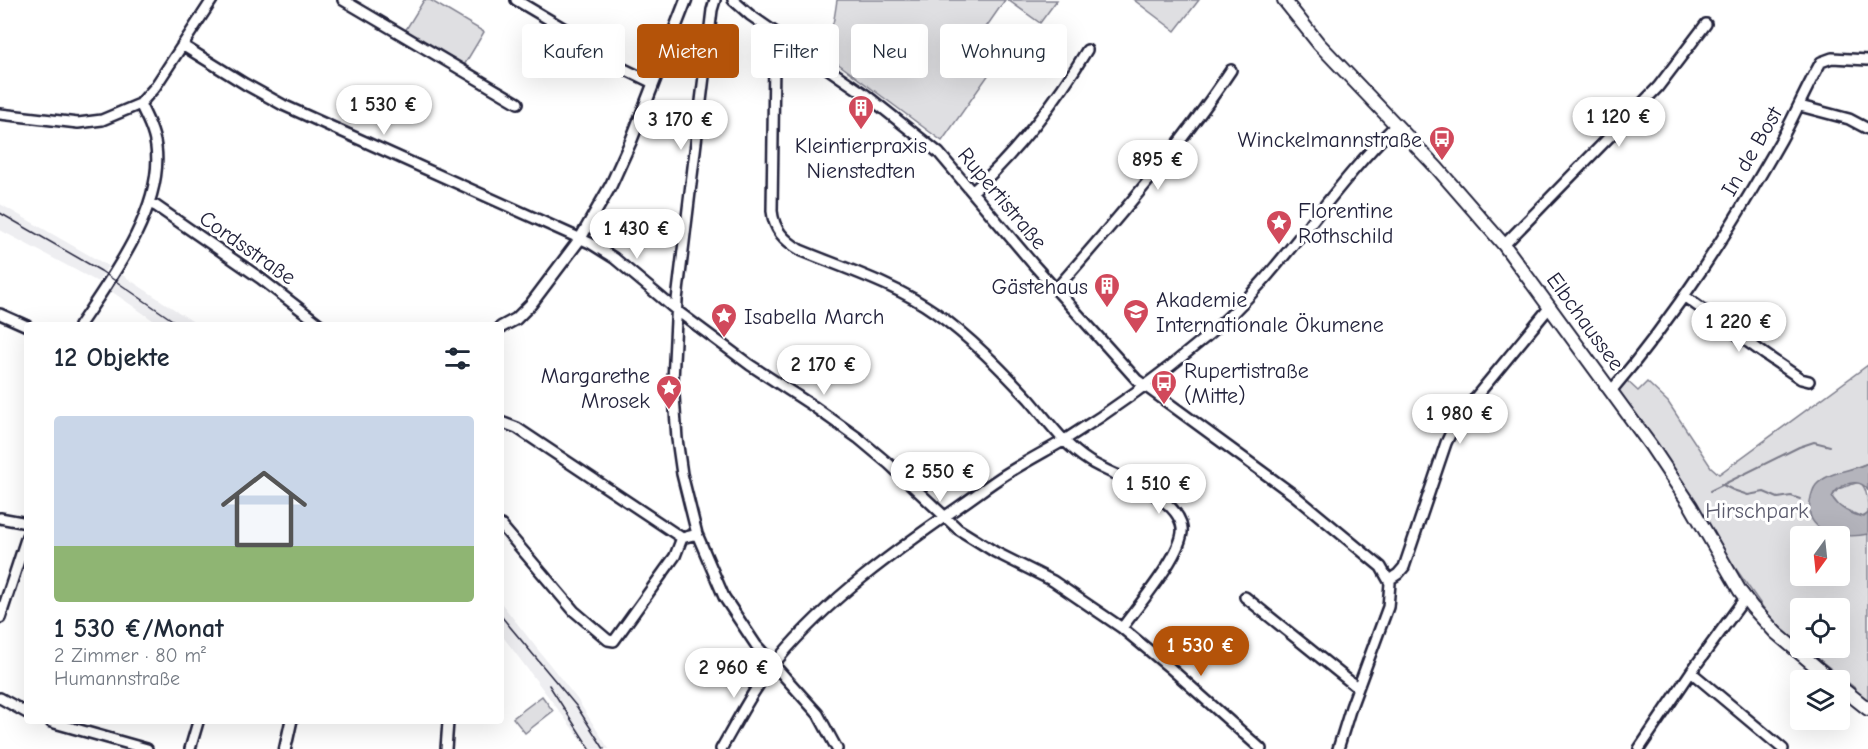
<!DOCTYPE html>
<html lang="de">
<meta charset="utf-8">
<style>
:root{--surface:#fff;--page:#f2f2f3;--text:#1f2937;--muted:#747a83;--accent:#b45309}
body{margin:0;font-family:"Comic Neue",sans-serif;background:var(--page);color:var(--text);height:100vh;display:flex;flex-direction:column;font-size:22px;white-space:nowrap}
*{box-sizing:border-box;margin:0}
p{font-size:20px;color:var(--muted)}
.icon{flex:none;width:33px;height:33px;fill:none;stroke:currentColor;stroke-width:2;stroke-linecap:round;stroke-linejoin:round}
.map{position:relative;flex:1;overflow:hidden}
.drawer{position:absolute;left:24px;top:322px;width:480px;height:402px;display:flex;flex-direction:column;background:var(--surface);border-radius:6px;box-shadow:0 6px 24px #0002}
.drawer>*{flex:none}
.top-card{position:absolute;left:522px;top:24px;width:570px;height:54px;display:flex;gap:12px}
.needle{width:39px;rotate:195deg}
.controls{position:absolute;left:1790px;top:526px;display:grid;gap:12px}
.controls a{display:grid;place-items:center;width:60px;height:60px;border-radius:6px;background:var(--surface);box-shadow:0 6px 24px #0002;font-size:30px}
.price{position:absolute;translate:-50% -51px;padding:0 14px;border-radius:21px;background:#fff;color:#222;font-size:20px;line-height:39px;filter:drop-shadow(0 2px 3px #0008)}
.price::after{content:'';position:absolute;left:50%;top:36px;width:18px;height:14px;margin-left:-9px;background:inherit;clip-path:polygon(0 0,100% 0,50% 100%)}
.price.selected{background:var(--accent);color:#fff}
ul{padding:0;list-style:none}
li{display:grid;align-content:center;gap:12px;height:318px;padding:0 30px}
li span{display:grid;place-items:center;height:186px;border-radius:6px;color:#555}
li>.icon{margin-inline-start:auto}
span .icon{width:108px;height:108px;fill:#fffc;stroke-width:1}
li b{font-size:26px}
h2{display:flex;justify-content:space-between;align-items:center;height:72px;padding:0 30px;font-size:26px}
.pill{padding:0 21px;border-radius:6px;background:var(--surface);box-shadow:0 6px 24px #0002;font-size:21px;line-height:54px}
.pill.selected{background:var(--accent);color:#fff}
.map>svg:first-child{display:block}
.built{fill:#eeeef1}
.green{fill:#dfdfe2;stroke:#80808e;stroke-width:1.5;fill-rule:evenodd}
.water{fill:#b4b4bc;stroke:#7a7a88;stroke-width:1.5}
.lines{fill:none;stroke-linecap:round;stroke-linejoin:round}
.stream{stroke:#7a7a88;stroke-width:2}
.minor-casing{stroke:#22223b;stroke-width:14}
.tertiary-casing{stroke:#22223b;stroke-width:15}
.secondary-casing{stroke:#22223b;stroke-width:16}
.minor{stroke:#fff;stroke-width:9}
.tertiary{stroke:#fff;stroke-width:10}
.secondary{stroke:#fff;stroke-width:12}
.tram{stroke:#22223b;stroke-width:1.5}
.labels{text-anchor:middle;stroke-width:6;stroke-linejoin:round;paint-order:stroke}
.poi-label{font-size:22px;fill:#22223b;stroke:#fff;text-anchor:start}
.street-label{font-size:22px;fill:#22223b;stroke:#fff}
.park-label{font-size:22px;fill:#5b5b6d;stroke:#fff}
</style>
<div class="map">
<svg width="1868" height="749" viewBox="0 0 1868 749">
<rect width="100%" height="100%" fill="#fff"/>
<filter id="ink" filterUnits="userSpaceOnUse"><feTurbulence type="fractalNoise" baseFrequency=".0167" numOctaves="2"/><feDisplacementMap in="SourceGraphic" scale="12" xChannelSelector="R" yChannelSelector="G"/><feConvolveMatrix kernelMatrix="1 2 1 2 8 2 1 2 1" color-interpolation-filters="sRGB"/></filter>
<g filter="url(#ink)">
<path class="built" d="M 0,204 L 108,266 L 98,282 L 0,230 Z
M 121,274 L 195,323 L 197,325 L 160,325 L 111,291 Z
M 501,603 L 577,699 L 609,749 L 588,749 L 501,634 Z"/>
<path class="green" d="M 424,0 L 430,0 L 484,32 L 463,67 L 405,31 Z
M 837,0 L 1005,0 L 975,43 L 999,60 L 942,141 L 817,48 C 835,28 833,25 837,0 Z
M 1008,0 L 1057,0 L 1040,23 Z
M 1134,0 L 1199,0 L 1175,31 Z
M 1868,365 L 1868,463 L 1822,480 L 1845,535 L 1868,534 L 1868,711 L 1851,696 L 1856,689 L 1805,648 L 1839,648 L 1839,609 L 1800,609 L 1800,644 L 1774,623 L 1611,391 L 1623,377 L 1638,391 L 1647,382 L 1668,402 L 1711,467 L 1719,474 ZM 1800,537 L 1839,537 L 1839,576 L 1800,576 Z
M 1859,482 C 1868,488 1868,502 1868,514 L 1862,517 L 1840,507 L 1832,497 L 1838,489 Z
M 542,696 L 553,711 L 525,733 L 513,718 Z"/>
<path class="water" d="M 1868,463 L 1868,491 C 1861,476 1837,484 1832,497 C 1838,508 1852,515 1864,517 L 1868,513 L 1868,534 C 1844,539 1804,534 1810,502 C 1811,496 1812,490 1816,485 C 1829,471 1852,471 1868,463 Z"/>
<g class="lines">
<path class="stream" d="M 1721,484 L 1733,490 L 1748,495 L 1764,492 L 1778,498 L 1791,496 L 1800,499
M 1710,491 L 1799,447 L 1814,442 L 1830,446"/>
<defs>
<path id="minor" d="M 343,0 L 518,103
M 516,0 L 597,48 L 620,67 L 653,83
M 715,0 L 712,10 L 677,300 L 673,381 L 677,439 L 682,474 L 697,534 L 724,597 L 756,645 L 818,714 L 837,749
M 733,0 L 750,15 L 866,95 L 939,153 L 1033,264 L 1137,380 L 1294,495 L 1381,567 L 1390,583 L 1388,607 L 1351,707 L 1338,749
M 781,36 L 776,44 L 774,60 L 772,211 C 774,230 784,240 800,250 C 846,269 895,284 936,313 C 970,337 1001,369 1029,399 C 1049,422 1063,444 1089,461 C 1114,477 1178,495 1182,528 C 1185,551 1137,607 1122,628
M 182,45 L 245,84 L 283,105 L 590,243 L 614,258 L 676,310 L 750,365 L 813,406 L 858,438 L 889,464 L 958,529 L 995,552 L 1053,581 L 1122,628 L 1169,667 L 1261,749
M 1800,106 L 1849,119 L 1868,129
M 0,114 L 78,123 L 102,120 L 140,104 L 155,87 L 212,0
M 972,192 C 1015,155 1058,98 1087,50
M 149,203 L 156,206 L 260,278 L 322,326
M 1504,245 L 1658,87 L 1706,24
M 1056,289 C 1118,218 1179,148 1231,70
M 1685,297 L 1766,355 L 1801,379 L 1809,381
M 0,314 L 27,326
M 79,326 C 111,279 164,207 156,147 C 154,132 147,118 140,104
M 1611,391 C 1677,314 1731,228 1781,140 C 1795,115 1806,88 1821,62 L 1832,58 L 1868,60
M 501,422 L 517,428 L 682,538
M 0,518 L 27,523
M 501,525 L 574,611 L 608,640 L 614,641 L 675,556 L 682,538 L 697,534
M 1389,580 L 1398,574 L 1404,567 L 1446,443 L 1455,424 L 1470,404 L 1549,308
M 1245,597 L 1358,688
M 0,618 L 27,536
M 1691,672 L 1783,749
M 0,698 L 27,713
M 51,722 L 147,749
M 190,749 L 198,722
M 446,749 L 448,722
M 721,749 C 739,718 755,686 778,659 C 830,597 895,551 960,506 C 976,495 990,484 1006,474 C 1025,462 1044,452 1063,441 C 1113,410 1161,375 1206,337 C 1280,276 1327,191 1396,125
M 1639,749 L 1691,672 L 1745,598"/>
<path id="tertiary" d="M 501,327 L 516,319 L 531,304 L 580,239 L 611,185 L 631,141 L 686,0
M 285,749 L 291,722"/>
<path id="secondary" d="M 1284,0 L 1319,44 L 1437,168 L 1504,245 L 1651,446 L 1691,506 L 1740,591 L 1752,607 L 1776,633 L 1833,681
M 1839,686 L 1868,709"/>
</defs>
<use href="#minor" class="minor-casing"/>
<use href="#tertiary" class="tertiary-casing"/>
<use href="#secondary" class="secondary-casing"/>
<use href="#minor" class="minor"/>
<use href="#tertiary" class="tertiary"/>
<use href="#secondary" class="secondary"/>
<path class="tram" d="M 0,213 L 101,271 L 181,326
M 501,616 L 577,707 L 604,749
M 549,685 L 590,749"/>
</g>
</g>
<defs>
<symbol id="building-pin" viewBox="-11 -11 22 30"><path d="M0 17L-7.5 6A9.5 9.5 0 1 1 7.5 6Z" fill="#d1495b" stroke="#fff"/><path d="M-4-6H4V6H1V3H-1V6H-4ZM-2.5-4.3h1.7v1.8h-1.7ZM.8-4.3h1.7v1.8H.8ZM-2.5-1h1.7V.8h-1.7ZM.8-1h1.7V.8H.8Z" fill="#fff"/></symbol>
<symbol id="bus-pin" viewBox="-11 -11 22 30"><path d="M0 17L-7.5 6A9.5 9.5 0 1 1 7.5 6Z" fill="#d1495b" stroke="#fff"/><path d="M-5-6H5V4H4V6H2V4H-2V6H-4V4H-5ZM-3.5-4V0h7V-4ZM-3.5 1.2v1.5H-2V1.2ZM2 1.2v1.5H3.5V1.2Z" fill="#fff"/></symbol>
<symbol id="sight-pin" viewBox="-11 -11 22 30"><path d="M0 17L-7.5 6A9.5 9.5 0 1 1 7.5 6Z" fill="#d1495b" stroke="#fff"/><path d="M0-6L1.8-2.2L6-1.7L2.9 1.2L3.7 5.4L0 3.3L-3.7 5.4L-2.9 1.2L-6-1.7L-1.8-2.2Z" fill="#fff"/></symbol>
<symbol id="university-pin" viewBox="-11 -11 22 30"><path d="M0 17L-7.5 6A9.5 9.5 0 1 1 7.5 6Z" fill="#d1495b" stroke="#fff"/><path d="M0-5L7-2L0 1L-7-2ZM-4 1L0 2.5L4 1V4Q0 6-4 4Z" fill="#fff"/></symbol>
</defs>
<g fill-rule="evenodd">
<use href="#building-pin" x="846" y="93" width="30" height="40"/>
<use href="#bus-pin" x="1427" y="124" width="30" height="40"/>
<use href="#sight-pin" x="1264" y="208" width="30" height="40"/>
<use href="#building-pin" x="1092" y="271" width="30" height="40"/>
<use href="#university-pin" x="1121" y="297" width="30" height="40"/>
<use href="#sight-pin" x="709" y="301" width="30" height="40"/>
<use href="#bus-pin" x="1149" y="368" width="30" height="40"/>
<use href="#sight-pin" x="654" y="373" width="30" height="40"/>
</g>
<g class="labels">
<g class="poi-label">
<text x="1422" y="147" text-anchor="end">Winckelmannstraße</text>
<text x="861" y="153" text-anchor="middle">Kleintierpraxis<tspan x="861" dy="25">Nienstedten</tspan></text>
<text x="1298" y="218">Florentine<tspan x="1298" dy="25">Rothschild</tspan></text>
<text x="1088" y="294" text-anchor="end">Gästehaus</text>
<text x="1156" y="307">Akademie<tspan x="1156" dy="25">Internationale Ökumene</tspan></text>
<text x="744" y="324">Isabella March</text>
<text x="1184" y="378">Rupertistraße<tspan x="1184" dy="25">(Mitte)</tspan></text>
<text x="650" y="383" text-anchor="end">Margarethe<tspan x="650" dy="25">Mrosek</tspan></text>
</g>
<g class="street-label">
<text transform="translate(1751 151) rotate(-60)" y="8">In de Bost</text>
<text transform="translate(1003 198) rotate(50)" y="8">Rupertistraße</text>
<text transform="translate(248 247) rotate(35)" y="8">Cordsstraße</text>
<text transform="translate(1586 321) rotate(54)" y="8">Elbchaussee</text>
</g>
<g class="park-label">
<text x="1757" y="518">Hirschpark</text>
</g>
</g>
</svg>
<div class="controls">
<a><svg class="needle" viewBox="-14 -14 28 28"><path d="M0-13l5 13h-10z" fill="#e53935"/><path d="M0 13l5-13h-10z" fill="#747a83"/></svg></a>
<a><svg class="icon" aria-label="locate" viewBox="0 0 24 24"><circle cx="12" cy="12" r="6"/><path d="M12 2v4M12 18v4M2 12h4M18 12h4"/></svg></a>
<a><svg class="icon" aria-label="layers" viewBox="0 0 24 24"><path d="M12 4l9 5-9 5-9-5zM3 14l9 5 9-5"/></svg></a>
</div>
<b class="price" style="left:384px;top:136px">1 530 €</b>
<b class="price" style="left:1619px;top:148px">1 120 €</b>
<b class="price" style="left:681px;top:151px">3 170 €</b>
<b class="price" style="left:1158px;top:191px">895 €</b>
<b class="price" style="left:637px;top:260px">1 430 €</b>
<b class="price" style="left:1739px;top:353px">1 220 €</b>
<b class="price" style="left:824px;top:396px">2 170 €</b>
<b class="price" style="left:1460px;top:445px">1 980 €</b>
<b class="price" style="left:940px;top:503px">2 550 €</b>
<b class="price" style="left:1159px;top:515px">1 510 €</b>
<b class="price selected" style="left:1201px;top:677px">1 530 €</b>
<b class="price" style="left:734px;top:699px">2 960 €</b>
<div class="top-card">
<a class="pill">Kaufen</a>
<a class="pill selected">Mieten</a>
<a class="pill">Filter</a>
<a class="pill">Neu</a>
<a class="pill">Wohnung</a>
</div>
<section class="drawer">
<h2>12 Objekte<svg class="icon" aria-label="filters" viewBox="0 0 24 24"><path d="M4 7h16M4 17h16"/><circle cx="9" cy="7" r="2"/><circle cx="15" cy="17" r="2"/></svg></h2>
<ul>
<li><span style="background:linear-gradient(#c9d6e8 70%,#8fb573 0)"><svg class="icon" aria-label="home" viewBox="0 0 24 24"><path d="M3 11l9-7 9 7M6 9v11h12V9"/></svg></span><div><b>1 530 €/Monat</b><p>2 Zimmer · 80 m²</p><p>Humannstraße</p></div></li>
</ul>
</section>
</div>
